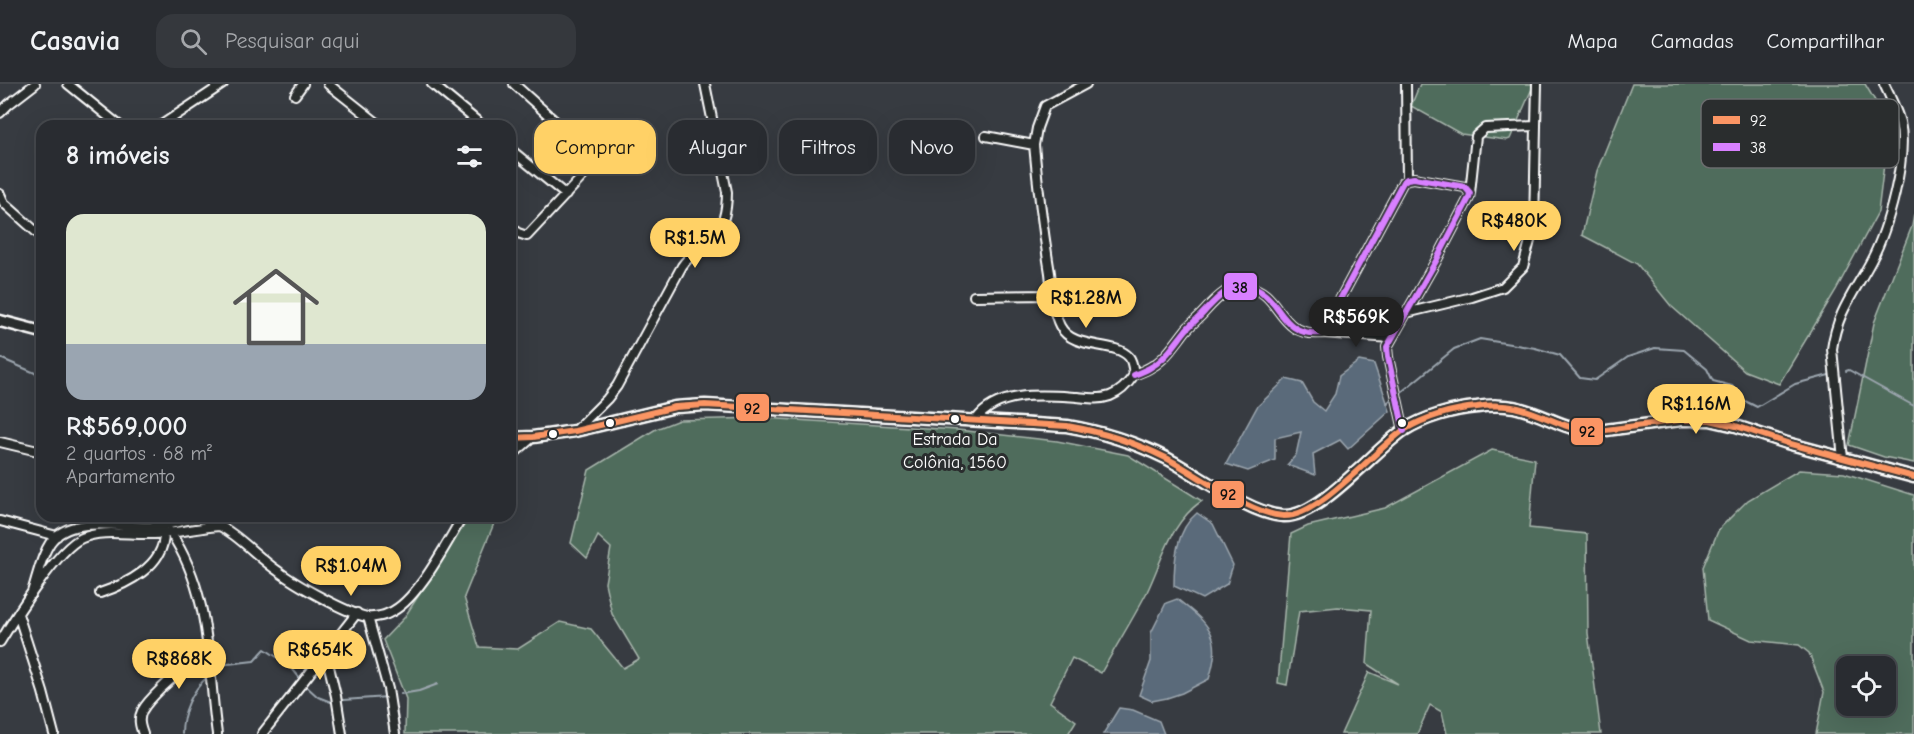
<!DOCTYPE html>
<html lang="pt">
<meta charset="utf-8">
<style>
:root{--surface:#292c31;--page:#35383d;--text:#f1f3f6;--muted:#a5a7ab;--line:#45484d;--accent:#ffd166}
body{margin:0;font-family:"Comic Neue",sans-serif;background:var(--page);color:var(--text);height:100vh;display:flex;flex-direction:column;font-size:22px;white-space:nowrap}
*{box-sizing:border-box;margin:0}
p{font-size:20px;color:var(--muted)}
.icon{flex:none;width:33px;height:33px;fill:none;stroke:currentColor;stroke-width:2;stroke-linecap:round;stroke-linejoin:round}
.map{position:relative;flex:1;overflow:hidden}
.panel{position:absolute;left:36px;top:36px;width:480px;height:402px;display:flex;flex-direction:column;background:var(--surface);border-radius:18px;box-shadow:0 6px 24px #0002,0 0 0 2px var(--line)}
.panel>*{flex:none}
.guide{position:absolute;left:534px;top:36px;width:570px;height:54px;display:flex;gap:12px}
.buttons{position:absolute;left:1836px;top:572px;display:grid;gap:12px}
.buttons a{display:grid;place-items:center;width:60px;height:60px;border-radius:12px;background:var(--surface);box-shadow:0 6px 24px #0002,0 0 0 2px var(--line);font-size:30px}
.price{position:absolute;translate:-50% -51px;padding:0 14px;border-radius:21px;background:var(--accent);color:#111;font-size:20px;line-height:39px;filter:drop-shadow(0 2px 3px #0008)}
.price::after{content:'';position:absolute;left:50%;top:36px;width:18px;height:14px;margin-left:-9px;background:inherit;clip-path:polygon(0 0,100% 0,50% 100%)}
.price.current{background:#222;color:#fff}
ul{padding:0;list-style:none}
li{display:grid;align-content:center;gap:12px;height:318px;padding:0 30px}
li+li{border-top:2px solid var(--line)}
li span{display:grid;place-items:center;height:186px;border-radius:18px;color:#555}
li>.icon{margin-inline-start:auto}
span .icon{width:108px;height:108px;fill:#fffc;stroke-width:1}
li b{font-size:26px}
h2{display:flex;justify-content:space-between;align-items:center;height:72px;padding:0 30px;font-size:26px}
.pill{padding:0 21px;border-radius:18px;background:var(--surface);box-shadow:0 6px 24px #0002,0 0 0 2px var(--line);font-size:21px;line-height:54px}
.pill.current{background:var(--accent);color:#111}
header{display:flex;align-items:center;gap:36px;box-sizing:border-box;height:84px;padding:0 30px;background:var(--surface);border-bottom:2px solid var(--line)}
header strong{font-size:28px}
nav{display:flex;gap:33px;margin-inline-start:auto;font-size:21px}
.search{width:420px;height:54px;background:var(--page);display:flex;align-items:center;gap:15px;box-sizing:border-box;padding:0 21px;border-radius:18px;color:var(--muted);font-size:22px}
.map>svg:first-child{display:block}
.green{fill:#506c5b;stroke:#a8b6ad;stroke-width:1.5;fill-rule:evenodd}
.water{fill:#5a6b7a;stroke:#9ca6af;stroke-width:1.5}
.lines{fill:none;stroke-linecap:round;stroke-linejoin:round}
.stream{stroke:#9ca6af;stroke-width:2}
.street-casing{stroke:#fff;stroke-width:12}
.secondary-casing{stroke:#fff;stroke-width:15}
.street{stroke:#2a2d2e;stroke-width:8}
.secondary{stroke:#2a2d2e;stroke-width:10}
.bus-1-casing{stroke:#2a2d2e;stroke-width:10}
.bus-2-casing{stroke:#2a2d2e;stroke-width:10}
.bus-1{stroke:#fb9564;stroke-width:6}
.bus-2{stroke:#d880ff;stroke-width:6}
.bus-dot{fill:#fff;stroke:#2a2d2e;stroke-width:2}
.labels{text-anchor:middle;stroke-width:6;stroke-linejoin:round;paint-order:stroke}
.bus-label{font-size:18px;fill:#fff;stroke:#2a2d2e}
.key{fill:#2a2d2e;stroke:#6a6c6d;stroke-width:1.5}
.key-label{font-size:16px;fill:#fff}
.line-badge{stroke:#2a2d2e;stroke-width:2}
.pale-badge-label{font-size:16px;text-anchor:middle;font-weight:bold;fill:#111}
</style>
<header>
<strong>Casavia</strong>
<div class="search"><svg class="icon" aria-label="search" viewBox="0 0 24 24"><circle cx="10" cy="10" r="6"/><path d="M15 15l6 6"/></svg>Pesquisar aqui</div>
<nav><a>Mapa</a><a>Camadas</a><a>Compartilhar</a></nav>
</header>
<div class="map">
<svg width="1914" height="650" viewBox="0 0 1914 650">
<rect width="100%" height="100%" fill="#373b41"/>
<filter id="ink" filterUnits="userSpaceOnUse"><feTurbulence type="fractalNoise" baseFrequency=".0167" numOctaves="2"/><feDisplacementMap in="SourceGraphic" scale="12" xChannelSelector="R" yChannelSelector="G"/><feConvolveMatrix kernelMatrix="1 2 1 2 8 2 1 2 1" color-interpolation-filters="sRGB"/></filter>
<g filter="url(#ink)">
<path class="green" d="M 1420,0 L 1534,0 L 1510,55 L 1507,56 L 1461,50 L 1411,22 Z
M 1632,0 L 1865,0 L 1889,40 L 1878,128 L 1836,206 L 1779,300 L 1745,287 L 1671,222 L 1637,180 L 1582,151 L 1597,87 Z
M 1914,130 L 1914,379 L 1884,373 L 1849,361 L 1874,239 L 1912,142 Z
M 763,334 L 958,346 L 1057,357 L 1128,371 L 1202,417 C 1171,437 1162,477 1147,508 C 1133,535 1116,562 1101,589 L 1072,574 L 1050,618 L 1076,637 L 1068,650 L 405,650 L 406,615 L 383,556 L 404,534 L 470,432 L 497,432 L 464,513 L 479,563 L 518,565 L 560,538 L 591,545 L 623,584 L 639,575 L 612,530 L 605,499 L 611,464 L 598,452 L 587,474 L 571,459 L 589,386 L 656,345 L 679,336 Z
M 1492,366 L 1535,375 L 1529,444 L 1587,450 L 1588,549 L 1601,650 L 1447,650 L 1442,628 L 1430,621 L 1417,650 L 1341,650 L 1369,588 L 1398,600 L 1367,580 L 1371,526 L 1338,523 L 1299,527 L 1287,601 L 1278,599 L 1291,450 L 1308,442 L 1385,424 Z
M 1799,386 L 1844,389 L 1914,411 L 1914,650 L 1816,650 L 1824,608 L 1809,569 L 1799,561 L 1751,556 L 1708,536 L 1703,483 L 1719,445 L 1748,416 ZM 1846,582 L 1886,582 L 1886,621 L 1846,621 Z"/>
<path class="water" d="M 1359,277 L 1374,280 L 1390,327 L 1348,365 L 1340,356 L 1313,370 L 1315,391 L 1287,381 L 1296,371 L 1301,348 L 1275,354 L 1275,376 L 1248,387 L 1226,380 L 1257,323 L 1286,295 L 1302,299 L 1313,318 L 1324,327 L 1335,310 L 1339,292 Z
M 1197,429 L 1213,440 L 1233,481 L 1227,500 L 1202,515 L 1174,502 C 1174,477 1176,446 1197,429 Z
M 1177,515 C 1210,541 1223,551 1209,595 L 1182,609 L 1167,614 L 1152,617 L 1139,611 L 1151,577 L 1151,549 L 1166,519 Z
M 1119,624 L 1133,626 L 1159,637 L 1164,650 L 1103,650 Z"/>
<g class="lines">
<path class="stream" d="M 0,274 L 42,292
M 1846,287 L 1849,286 L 1914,322
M 1399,310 L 1454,265 L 1480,255 L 1535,264 L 1560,271 L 1580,294 L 1595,296 L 1628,273 L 1655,264 L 1684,266 L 1707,285 L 1713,297 L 1732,302 L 1745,317 L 1757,323 L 1795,300 L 1833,290
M 1387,319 L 1394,313
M 219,581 L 254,577 L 265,565 L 290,582 L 299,593
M 307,603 L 318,613 L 331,618
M 401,610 L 419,607 L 438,600
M 343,616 L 388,613
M 182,650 C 182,628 192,607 208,592"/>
<defs>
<path id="street" d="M 68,0 L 120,42
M 328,0 L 381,42
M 432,0 L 483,42
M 514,0 L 598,76
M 1406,0 L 1407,95
M 295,11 L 303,0
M 0,29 L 9,20 L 35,0
M 160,42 L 223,0
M 986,52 L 1034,61
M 510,65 L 566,111
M 1470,109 L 1476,52 L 1485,44 L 1536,42 L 1537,0
M 0,110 L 4,119 L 42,153
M 510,143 L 518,149 L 527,152 L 598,76 L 624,60
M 974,212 L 1053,211
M 1406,229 L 1472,213 L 1503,203 L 1523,183 L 1534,142 L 1536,42
M 1322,249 L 1391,254
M 1134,291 C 1144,287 1154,283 1162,275 C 1171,267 1178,256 1186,246 C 1192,239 1199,234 1205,227 C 1216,215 1229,200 1248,203 C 1282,208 1277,254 1322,249 L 1403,98 L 1407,95 L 1414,94 L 1465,103 L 1470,109 L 1469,114 L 1436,177 L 1387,263 L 1388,273 L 1404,347
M 976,336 C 997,306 1044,311 1077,313 C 1088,314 1099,316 1110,312 C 1121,308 1128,300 1134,291 C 1133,285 1133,278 1129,273 C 1114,256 1073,267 1060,242 C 1052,226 1052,206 1050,189 C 1043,146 1038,104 1034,61 L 1037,44 L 1045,22 L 1086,0
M 575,347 L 607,315 L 617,302 L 682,182 C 691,169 703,163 713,153 C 725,141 727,123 727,108 L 705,0
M 0,358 L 42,368
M 510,373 L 533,353
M 1843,375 L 1832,265 C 1837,228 1854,209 1871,177 C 1888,145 1908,74 1900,38 C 1896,25 1890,12 1884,0
M 152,432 L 159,442
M 0,437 L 57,452
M 170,448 C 212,510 207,580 217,650
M 100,509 C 127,500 164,482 164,450
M 31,511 C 37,494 40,474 50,459 C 71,428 128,446 159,442 C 176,440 196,430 212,438 C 237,449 256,472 278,487 C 295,500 346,529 367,533 C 372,534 384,532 389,529 C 417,518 447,458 463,432
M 18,530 L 43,608 L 54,650
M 368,533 L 388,605 L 395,650
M 0,558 C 15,533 58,464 82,454 C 102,445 129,451 151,450 C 173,450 196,444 219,442
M 326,570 L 336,612 L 342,650
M 143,650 C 140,642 138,635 142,627 C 151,610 192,577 208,564
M 262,650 L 357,529"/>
<path id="secondary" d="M 0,237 L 42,248
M 510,354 L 533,353 L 575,347 L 675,323 L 705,321 L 1067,342 C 1102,348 1134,358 1166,374 C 1197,390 1251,431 1284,432 C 1320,433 1374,366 1404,346 C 1425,333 1453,325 1477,323 C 1489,321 1506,321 1518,324 C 1543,330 1565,345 1591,348 L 1680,336 L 1710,336 L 1736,342 L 1787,359 L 1914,393"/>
</defs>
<use href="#street" class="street-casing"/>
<use href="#secondary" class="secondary-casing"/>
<use href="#street" class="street"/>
<use href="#secondary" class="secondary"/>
<defs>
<path id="bus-1" d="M 510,354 L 533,353 L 575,347 L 675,323 L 705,321 L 1067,342 C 1102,348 1134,358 1166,374 C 1197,390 1251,431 1284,432 C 1320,433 1374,366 1404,346 C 1425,333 1453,325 1477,323 C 1489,321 1506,321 1518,324 C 1543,330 1565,345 1591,348 L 1680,336 L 1710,336 L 1736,342 L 1787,359 L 1914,393"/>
<path id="bus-2" d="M 1134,291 C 1144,287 1154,283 1162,275 C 1171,267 1178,256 1186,246 C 1192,239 1199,234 1205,227 C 1216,215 1229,200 1248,203 C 1282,208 1277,254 1322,249 L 1403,98 L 1407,95 L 1414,94 L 1465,103 L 1470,109 L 1469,114 L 1436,177 L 1387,263 L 1388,273 L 1404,347"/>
</defs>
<use href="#bus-1" class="bus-1-casing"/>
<use href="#bus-2" class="bus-2-casing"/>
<use href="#bus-1" class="bus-1"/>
<use href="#bus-2" class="bus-2"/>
</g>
</g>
<g class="bus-dot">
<circle cx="955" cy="335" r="5"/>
<circle cx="610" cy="339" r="5"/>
<circle cx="1402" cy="339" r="5"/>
<circle cx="553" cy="350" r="5"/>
</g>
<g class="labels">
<g class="bus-label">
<text x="955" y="361">Estrada Da<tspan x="955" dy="23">Colônia, 1560</tspan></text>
</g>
</g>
<rect x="1701" y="15" width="198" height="69" rx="9" class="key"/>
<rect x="1713" y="32" width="27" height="8" fill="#fb9564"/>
<rect x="1713" y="59" width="27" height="8" fill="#d880ff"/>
<g class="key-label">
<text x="1750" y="42">92</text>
<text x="1750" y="69">38</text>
</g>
<g class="line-badge">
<rect x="1223" y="188" width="35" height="29" rx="6" fill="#d880ff"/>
<rect x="735" y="309" width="35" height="29" rx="6" fill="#fb9564"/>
<rect x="1570" y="333" width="34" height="29" rx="6" fill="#fb9564"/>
<rect x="1211" y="396" width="34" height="29" rx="6" fill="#fb9564"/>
</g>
<g class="pale-badge-label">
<text x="1240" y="209">38</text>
<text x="752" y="330">92</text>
<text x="1587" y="353">92</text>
<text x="1228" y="416">92</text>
</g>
</svg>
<div class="buttons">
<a><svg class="icon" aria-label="locate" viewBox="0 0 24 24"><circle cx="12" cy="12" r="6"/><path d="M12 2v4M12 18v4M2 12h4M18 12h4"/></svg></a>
</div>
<b class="price" style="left:1514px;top:168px">R$480K</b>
<b class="price" style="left:695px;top:185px">R$1.5M</b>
<b class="price" style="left:1086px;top:245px">R$1.28M</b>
<b class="price current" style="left:1356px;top:264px">R$569K</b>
<b class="price" style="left:1696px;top:351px">R$1.16M</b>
<b class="price" style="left:351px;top:513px">R$1.04M</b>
<b class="price" style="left:320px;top:597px">R$654K</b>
<b class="price" style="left:179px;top:606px">R$868K</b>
<div class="guide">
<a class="pill current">Comprar</a>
<a class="pill">Alugar</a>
<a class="pill">Filtros</a>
<a class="pill">Novo</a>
</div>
<section class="panel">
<h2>8 imóveis<svg class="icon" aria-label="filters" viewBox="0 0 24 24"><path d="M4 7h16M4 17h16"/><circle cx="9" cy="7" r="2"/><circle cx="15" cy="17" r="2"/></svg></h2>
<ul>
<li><span style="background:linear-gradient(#dfe7d0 70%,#9aa5b1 0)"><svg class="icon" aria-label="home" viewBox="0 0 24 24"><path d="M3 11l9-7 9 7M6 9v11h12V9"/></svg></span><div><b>R$569,000</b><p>2 quartos · 68 m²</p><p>Apartamento</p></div></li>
</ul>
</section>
</div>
